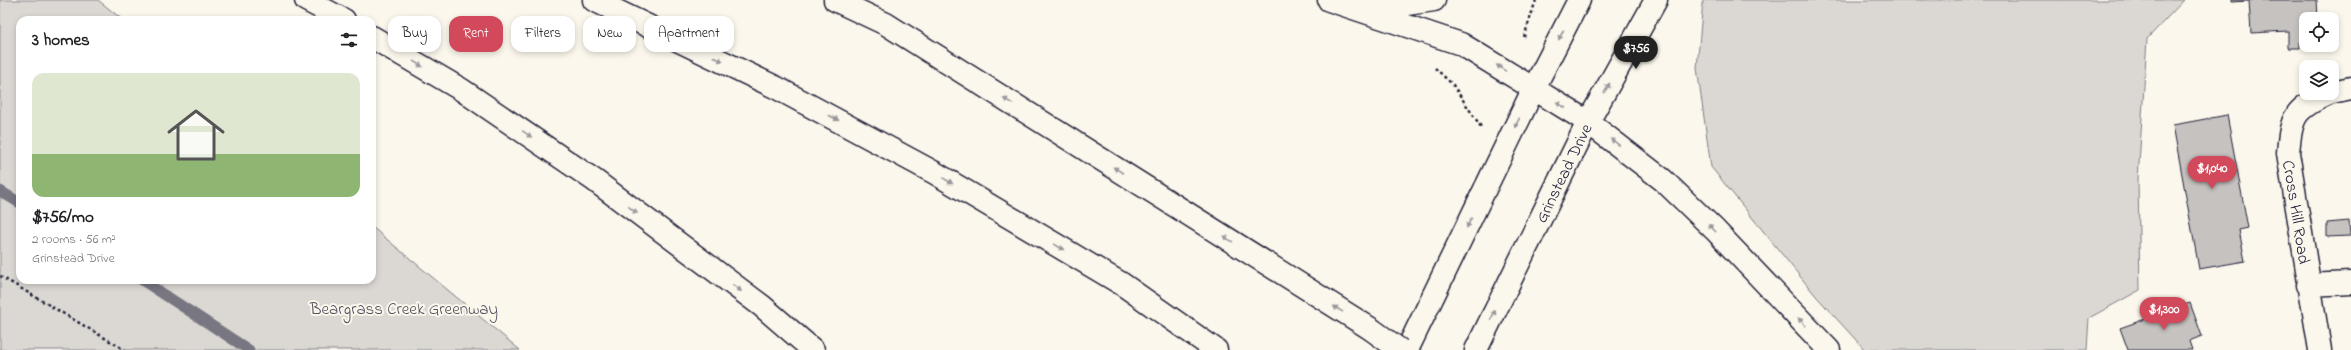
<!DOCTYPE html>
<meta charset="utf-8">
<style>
:root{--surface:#fff;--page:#f6f6f6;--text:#202124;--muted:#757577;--accent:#d1495b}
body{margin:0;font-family:"Indie Flower",sans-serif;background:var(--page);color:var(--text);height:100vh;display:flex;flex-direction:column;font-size:15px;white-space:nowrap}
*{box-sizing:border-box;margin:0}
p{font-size:13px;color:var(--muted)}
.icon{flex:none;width:22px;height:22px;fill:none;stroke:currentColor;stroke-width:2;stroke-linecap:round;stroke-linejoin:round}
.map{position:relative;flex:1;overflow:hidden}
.side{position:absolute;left:16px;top:16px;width:360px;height:268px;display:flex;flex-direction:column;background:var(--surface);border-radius:12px;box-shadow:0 2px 6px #0003}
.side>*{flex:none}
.banner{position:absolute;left:388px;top:16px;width:380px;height:36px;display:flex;gap:8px}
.buttons{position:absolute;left:2299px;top:12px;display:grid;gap:8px}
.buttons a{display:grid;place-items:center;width:40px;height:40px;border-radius:8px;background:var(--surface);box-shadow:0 2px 6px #0003;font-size:20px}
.price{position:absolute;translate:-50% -34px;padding:0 9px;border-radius:14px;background:var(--accent);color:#fff;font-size:13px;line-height:26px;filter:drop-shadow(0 1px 2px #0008)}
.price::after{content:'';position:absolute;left:50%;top:24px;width:12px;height:9px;margin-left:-6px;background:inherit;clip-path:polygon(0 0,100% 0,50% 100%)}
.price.current{background:#222;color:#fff}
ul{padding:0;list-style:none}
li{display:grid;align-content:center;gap:8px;height:212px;padding:0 16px}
li span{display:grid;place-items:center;height:124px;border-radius:12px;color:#555}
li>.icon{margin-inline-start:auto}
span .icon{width:72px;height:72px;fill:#fffc;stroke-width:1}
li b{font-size:17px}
h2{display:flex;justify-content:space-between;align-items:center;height:48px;padding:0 16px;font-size:17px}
.tag{padding:0 14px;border-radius:12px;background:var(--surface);box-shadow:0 2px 6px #0003;font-size:14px;line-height:36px}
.tag.current{background:var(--accent);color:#fff}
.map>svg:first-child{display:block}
.green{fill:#dbd8d3;stroke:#7e7d87}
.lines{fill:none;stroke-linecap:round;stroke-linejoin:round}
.stream{stroke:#787681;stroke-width:11}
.building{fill:#c6c2c0;stroke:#22223b}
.minor-casing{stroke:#22223b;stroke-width:25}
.tertiary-casing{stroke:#22223b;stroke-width:25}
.primary-casing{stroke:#22223b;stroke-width:25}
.motorway-casing{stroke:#22223b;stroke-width:25}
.path{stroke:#22223b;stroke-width:2.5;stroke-dasharray:3 3;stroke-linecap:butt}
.minor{stroke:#fbf7ec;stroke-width:22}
.tertiary{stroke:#fbf7ec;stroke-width:22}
.primary{stroke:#fbf7ec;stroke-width:22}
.motorway{stroke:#fbf7ec;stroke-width:22}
.motorway-bridge-casing{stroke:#22223b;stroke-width:25;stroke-linecap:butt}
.motorway-bridge{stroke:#fbf7ec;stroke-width:22}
.oneway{fill:#99979c}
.labels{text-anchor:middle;stroke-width:4;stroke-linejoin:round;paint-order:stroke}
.street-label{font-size:17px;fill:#22223b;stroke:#fbf7ec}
.park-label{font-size:17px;fill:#505061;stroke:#fbf7ec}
</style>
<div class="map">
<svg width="2351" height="350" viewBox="0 0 2351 350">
<rect width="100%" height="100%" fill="#fbf7ec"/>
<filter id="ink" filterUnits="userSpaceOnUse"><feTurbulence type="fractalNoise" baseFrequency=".025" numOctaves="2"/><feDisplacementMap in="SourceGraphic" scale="8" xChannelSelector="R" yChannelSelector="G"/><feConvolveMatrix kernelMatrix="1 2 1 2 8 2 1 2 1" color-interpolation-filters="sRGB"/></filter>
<g filter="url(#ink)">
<path class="green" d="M 0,0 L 98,0 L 123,20 L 20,20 L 20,280 L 372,280 L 372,227 L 520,350 L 0,350 Z
M 1703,0 L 2184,0 L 2147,39 L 2138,180 L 2140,290 L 2089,318 L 2087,350 L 1865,350 L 1816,296 L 1711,167 L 1697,68 Z"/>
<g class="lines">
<path class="stream" d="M 0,191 L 20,203
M 142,280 L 249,350"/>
</g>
<path class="building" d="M 2232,0 L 2317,0 L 2318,19 L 2306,19 L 2306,41 L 2300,41 L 2300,48 L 2288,48 L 2288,31 L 2251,33 L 2249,1 L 2232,2 Z
M 2227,115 L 2248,228 L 2239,230 L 2245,261 L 2199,269 L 2173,125 Z
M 2349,221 L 2350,236 L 2327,237 L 2327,223 Z
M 2190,303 L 2202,336 L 2189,341 L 2192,350 L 2128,350 L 2120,328 Z"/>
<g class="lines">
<defs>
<path id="minor" d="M 2332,92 L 2351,88
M 2308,285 L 2351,283
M 2320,350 L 2288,153 C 2291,115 2295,109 2329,93"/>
<path id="tertiary" d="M 1534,88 L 1579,0
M 1588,122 L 1656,0"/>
<path id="primary" d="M 1407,350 L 1534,88
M 1476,350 L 1588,122"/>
<path id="motorway" d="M 306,0 L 344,20
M 594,0 L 777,88 L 935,173 L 1122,284 L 1216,350
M 835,0 L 886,24 L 1371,329
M 1329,0 L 1461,44 L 1588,122 L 1663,180 L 1715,230 L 1829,350
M 1361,4 L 1407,4 L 1434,0
M 372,37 L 462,90 L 594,180 L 762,306 L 813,350"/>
</defs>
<use href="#minor" class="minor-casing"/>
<use href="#tertiary" class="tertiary-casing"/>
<use href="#primary" class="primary-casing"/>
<use href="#motorway" class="motorway-casing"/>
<path class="path" d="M 1524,37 L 1536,0
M 1435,68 L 1453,85 L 1481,127
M 0,276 L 125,350"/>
<use href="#minor" class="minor"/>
<use href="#tertiary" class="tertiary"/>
<use href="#primary" class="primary"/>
<use href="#motorway" class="motorway"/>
<defs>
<path id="motorway-bridge" d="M 1371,329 L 1400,350"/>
</defs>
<use href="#motorway-bridge" class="motorway-bridge-casing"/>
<use href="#motorway-bridge" class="motorway-bridge"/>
</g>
<defs><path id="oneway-solid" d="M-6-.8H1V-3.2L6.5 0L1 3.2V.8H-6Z"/></defs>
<g class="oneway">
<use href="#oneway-solid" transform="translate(1561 35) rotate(117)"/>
<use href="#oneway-solid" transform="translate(718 59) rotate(26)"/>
<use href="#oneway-solid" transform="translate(418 64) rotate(31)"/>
<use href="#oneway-solid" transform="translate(1501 68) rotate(-146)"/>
<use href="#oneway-solid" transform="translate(1607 88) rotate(-61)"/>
<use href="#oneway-solid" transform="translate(1008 101) rotate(-148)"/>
<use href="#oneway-solid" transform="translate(1561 105) rotate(-147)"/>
<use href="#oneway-solid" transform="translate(834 118) rotate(28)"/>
<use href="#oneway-solid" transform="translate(1517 123) rotate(116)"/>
<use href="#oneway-solid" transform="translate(527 134) rotate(35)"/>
<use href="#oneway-solid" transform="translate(1615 142) rotate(-144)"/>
<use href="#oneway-solid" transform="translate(1118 170) rotate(-148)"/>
<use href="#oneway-solid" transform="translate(948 181) rotate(31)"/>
<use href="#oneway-solid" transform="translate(633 210) rotate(37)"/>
<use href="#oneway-solid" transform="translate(1469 223) rotate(116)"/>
<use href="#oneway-solid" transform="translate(1712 228) rotate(-135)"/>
<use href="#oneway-solid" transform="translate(1228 239) rotate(-148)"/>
<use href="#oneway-solid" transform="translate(1059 247) rotate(31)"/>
<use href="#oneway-solid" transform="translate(737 288) rotate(37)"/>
<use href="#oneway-solid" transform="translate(1338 309) rotate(-148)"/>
<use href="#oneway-solid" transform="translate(1493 315) rotate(-64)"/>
<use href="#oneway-solid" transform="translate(1802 322) rotate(-134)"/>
</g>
</g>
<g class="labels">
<g class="street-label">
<text transform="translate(1563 173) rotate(-64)" y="6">Grinstead Drive</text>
<text transform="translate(2297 212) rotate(81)" y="6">Cross Hill Road</text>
</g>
<g class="park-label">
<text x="404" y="314">Beargrass Creek Greenway</text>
</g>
</g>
</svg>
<div class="buttons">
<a><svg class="icon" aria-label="locate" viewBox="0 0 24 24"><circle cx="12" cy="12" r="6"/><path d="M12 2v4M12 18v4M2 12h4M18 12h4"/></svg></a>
<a><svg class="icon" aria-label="layers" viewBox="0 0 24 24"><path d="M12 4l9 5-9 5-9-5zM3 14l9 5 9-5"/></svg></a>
</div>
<b class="price current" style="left:1636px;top:70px">$756</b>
<b class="price" style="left:2212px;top:190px">$1,040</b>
<b class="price" style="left:2164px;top:331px">$1,300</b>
<div class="banner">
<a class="tag">Buy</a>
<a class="tag current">Rent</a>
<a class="tag">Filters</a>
<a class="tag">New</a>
<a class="tag">Apartment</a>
</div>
<section class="side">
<h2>3 homes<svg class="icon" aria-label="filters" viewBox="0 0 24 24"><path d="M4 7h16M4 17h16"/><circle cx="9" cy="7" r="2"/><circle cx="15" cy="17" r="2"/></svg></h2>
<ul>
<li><span style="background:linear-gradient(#dfe7d0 65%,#8fb573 0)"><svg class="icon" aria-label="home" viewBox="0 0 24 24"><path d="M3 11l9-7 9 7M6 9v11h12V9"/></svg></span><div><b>$756/mo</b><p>2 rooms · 56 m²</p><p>Grinstead Drive</p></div></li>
</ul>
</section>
</div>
